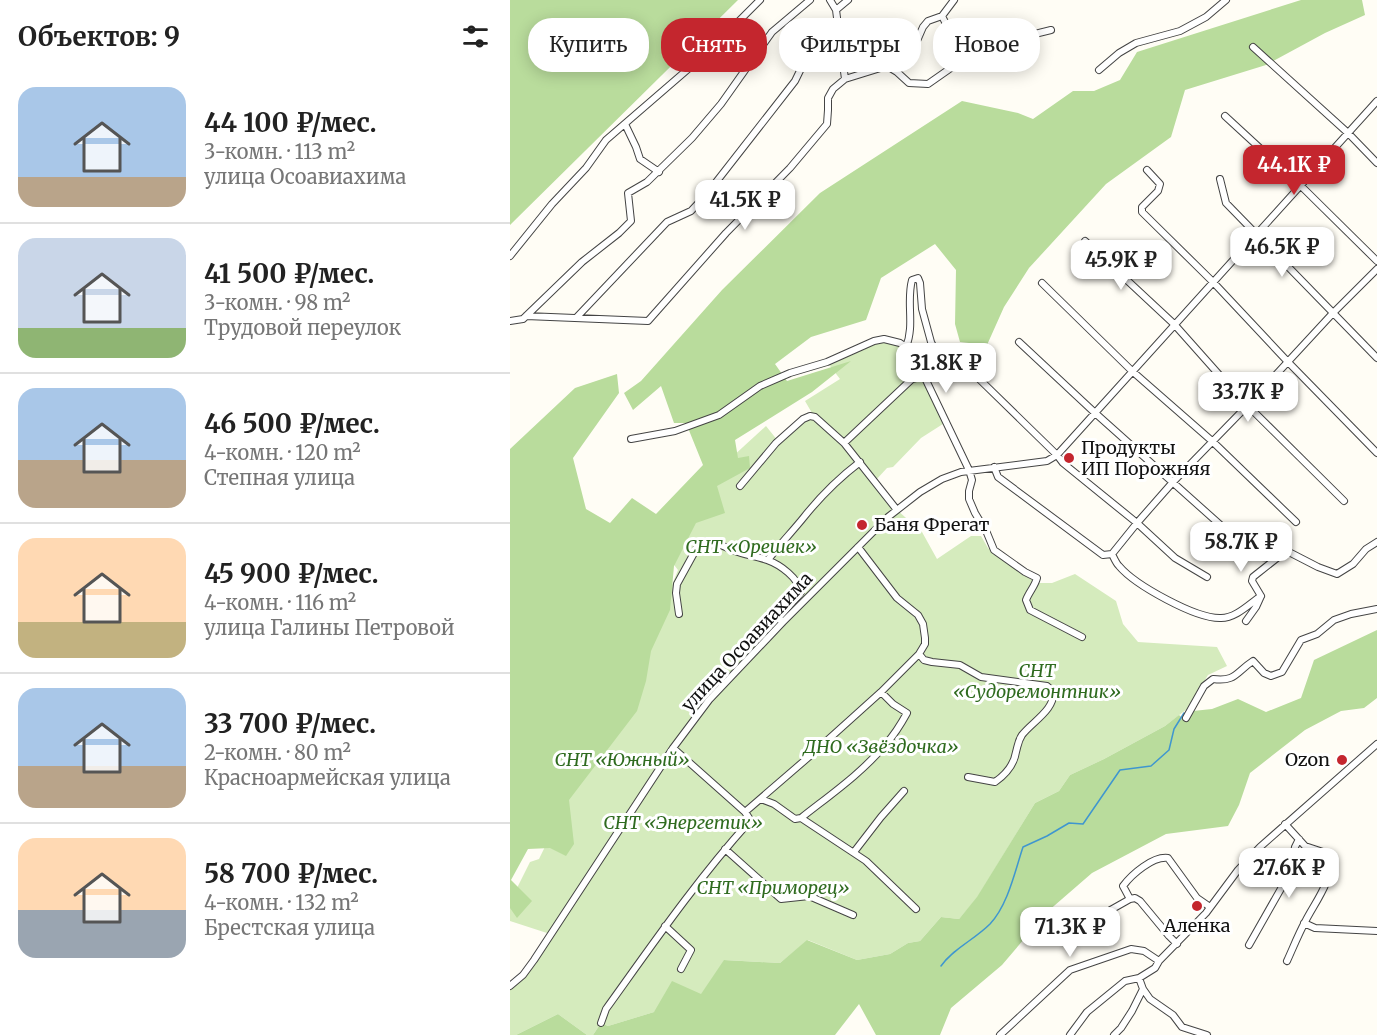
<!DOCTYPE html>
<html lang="ru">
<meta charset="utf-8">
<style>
:root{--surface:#fff;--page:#f2f2f2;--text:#222;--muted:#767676;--line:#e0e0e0;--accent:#c4262e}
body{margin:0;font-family:Merriweather,serif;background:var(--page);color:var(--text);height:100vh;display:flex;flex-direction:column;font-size:22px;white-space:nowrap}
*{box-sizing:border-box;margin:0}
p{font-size:20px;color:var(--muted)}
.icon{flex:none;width:33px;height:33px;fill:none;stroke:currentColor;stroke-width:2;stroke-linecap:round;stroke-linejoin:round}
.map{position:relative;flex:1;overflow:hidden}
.sheet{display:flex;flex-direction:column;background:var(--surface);width:510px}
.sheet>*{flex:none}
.top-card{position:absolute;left:18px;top:18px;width:570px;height:54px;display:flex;gap:12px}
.price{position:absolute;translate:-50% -51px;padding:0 14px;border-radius:12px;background:#fff;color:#222;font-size:20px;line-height:39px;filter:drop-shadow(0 2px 3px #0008)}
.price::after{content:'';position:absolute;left:50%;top:36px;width:18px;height:14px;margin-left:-9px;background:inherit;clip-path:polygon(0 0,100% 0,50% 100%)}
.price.active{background:var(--accent);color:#fff}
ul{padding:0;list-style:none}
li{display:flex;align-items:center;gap:18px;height:150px;padding:0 18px}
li+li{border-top:2px solid var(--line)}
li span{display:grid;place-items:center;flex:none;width:168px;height:120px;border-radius:18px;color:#555}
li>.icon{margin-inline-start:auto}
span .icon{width:72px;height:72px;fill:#fffc;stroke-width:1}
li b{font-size:26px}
h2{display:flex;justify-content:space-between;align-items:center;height:72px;padding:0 18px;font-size:26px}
.pill{padding:0 21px;border-radius:24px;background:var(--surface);box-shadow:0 3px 15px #0003;font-size:21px;line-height:54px}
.pill.active{background:var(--accent);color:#fff}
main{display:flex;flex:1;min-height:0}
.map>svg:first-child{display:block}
.green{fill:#d5ebbd}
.forest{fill:#b9dc9c}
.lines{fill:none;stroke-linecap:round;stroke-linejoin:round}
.stream{stroke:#3f96cf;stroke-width:1.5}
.minor-casing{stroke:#444;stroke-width:8}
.minor{stroke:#fff;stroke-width:6}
.poi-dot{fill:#c4262e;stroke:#fff;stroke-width:2}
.labels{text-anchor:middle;stroke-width:6;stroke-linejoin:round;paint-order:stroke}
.poi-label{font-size:18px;fill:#111;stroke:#fff;text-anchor:start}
.park-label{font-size:18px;font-style:italic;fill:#2f6b1f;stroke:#fff}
.street-label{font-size:18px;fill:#111;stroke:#fff}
</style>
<main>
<section class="sheet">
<h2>Объектов: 9<svg class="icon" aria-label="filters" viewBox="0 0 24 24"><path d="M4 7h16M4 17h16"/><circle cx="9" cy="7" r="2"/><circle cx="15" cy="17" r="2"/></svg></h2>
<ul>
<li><span style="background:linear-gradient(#a9c7e8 75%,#b9a48a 0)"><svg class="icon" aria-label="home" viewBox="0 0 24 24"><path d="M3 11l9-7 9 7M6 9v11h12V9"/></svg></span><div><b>44 100 ₽/мес.</b><p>3-комн. · 113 m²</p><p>улица Осоавиахима</p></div></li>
<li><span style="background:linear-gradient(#c9d6e8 75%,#8fb573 0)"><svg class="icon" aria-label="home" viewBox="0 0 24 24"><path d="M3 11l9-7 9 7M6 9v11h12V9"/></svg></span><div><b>41 500 ₽/мес.</b><p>3-комн. · 98 m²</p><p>Трудовой переулок</p></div></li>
<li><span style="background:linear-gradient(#a9c7e8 60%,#b9a48a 0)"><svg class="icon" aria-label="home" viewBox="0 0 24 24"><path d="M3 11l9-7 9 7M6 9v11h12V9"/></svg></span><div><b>46 500 ₽/мес.</b><p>4-комн. · 120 m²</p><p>Степная улица</p></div></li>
<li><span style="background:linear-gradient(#ffd9b3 70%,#c2b280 0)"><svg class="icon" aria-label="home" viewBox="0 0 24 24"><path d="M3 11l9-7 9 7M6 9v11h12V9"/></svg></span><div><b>45 900 ₽/мес.</b><p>4-комн. · 116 m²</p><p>улица Галины Петровой</p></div></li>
<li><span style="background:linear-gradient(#a9c7e8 65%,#b9a48a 0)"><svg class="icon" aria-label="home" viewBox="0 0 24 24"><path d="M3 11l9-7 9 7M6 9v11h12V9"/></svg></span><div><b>33 700 ₽/мес.</b><p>2-комн. · 80 m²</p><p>Красноармейская улица</p></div></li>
<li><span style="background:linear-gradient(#ffd9b3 60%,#9aa5b1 0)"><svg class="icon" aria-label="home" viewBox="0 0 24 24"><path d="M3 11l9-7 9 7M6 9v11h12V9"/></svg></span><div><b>58 700 ₽/мес.</b><p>4-комн. · 132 m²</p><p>Брестская улица</p></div></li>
</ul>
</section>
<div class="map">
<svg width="867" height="1035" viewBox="0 0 867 1035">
<rect width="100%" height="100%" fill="#fffdf5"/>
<path class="green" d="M 374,339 L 397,348 L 436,422 L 411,438 L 383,467 L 377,468 L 365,481 L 387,510 L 412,532 L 427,559 L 461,536 L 471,536 L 478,548 L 526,583 L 542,583 L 565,574 L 606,601 L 613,624 L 628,642 L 707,647 L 717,666 L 698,675 L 677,709 L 655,726 L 594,759 L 560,775 L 549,791 L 525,803 L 467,898 L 449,919 L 431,917 L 410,941 L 398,943 L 380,954 L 347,960 L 298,940 L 270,963 L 215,960 L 191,995 L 144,1012 L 98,1026 L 91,1023 L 83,1035 L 77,1035 L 48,1014 L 6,1035 L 0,1035 L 0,986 L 13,975 L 40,934 L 0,921 L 0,902 L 20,862 L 29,859 L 69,777 L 110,716 L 168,570 L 143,538 L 221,458 L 256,426 L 268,441 L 300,416 L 302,413 L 295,401 L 330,379 L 317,362 Z"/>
<path class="forest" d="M 0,0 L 228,0 L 0,225 Z
M 791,0 L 852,0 L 855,15 L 815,33 L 756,65 L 675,90 L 661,137 L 596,184 L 519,268 L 494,307 L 477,345 L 450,342 L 445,324 L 446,270 L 425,244 L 371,278 L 356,320 L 301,337 L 265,364 L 277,381 L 341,361 L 302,392 L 225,440 L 228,458 L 239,456 L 240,468 L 207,486 L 215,513 L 186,523 L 164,566 L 160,610 L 141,651 L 136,681 L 127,711 L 59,800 L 64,844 L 56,856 L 40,848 L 18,849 L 1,880 L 22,901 L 7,918 L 0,908 L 0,449 L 65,388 L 107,374 L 109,393 L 63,458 L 76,509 L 100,523 L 122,498 L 146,514 L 193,465 L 176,423 L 164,423 L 151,386 L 123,410 L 114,393 L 131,381 L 212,290 L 310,193 L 452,101 L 508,113 L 523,119 L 563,91 L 584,91 L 610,80 L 627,52 Z
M 867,630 L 867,698 L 854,708 L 831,711 L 795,730 L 740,773 L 729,805 L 718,826 L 656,834 L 582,873 L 537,912 L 492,965 L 441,1008 L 430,1035 L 366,1035 L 349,1004 L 325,1035 L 83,1035 L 91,1023 L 98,1026 L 144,1012 L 162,981 L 191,994 L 214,960 L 270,963 L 297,940 L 347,960 L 380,954 L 398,943 L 410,941 L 431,917 L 449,919 L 467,897 L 525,803 L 549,791 L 560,775 L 594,759 L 655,726 L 669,715 L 675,720 L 683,711 L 702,709 L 728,699 L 756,712 L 791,698 L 804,660 Z
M 48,1014 L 77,1035 L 6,1035 Z"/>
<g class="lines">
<path class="stream" d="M 431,966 C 444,948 464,940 480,924 C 498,905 505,871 513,847 L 537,836 L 559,823 L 573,824 L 610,770 L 641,766 L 659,750 L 664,729 L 674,713"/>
<defs>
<path id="minor" d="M 320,0 L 326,10 L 335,79
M 326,10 L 338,0
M 432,16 L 439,30 L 458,56
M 743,47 L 838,133 L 867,163
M 403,50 L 413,27 L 418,21 L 432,16 L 444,0
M 589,70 L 609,53 L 626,43 L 670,31 L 696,17 L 716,0
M 715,116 L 790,185 L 867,261
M 115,124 L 126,147 L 130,159 L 149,172
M 637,170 L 650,184 L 648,191 L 632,207 L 632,212 L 703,282 L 778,362 L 867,453
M 710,179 L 716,203 L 867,358
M 575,241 L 664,324 L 728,396 L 834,501
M 0,256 L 42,204 L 76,168 L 96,140 L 199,51 L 250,0
M 532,283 L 622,371 L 702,441 L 786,522
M 16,316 L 138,321 L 216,233 L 280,168 L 317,124 L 318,110 L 318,98 L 323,89 L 335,79 L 377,66 L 387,72 L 399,83 L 418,84 L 458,56 L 484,44 L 541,30
M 66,318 L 157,222 L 181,211 L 196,195 L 285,81 L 302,46 L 327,22
M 0,321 L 13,319 L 72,262 L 109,233 L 121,221 L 118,193 L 137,182 L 182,138 L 211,104 L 262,32 L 300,0
M 509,342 L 584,412 L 744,555 C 756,560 764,556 775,550 L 808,567 L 827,574 L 843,564 L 856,549 L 867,542
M 396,347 C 405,325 396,302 402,280 L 408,278 L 410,283 L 412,309 L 421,342 L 425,350 L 437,357 L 447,368 L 463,373 L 547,455 L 553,463 L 627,523 L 665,558 L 697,577
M 121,439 L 165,431 L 209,415 L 250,386 L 280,373 L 317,362 L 364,341 L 374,339 L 390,343 L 397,348 L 414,376 L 459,470 L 462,480 L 459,491 L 459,499 L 465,513 L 477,533 L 484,550 L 515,572 L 527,578 C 525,586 519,592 516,600 L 520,610 L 572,637
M 334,443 L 402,379 L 414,376
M 484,467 L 488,477 L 593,555 L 602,554 L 627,523 L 663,482 L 738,405 L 823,313 L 867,269
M 230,486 L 266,443 L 293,419 L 300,416 L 305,417 L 334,443 L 387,510
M 602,554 C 604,558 606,563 609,566 C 625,585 686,619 711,618 C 726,618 739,604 751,596
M 258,560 C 269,545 282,532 294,517 C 310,497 329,478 350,462
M 169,614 L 166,593 L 167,584 L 189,544 C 200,537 213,547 225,551 C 235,555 247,556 257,560 C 271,565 288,578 291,592 L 269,617 L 272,623
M 736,621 L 746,607 L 751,596 L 742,581 L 743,577 L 767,558 L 766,555
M 409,654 L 414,660 L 422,662 L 450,665 L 471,677 L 537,686 L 543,691 C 546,709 522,722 512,735 C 508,741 508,745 506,752 C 504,765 495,775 485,782 L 458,777
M 676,718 L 694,686 L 703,679 C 726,682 726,672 743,661 L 754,673 L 761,676 L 772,672 L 791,640 L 807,634 L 824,620 L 841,614 L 867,609
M 251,799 L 264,804 L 285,819 L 291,818 L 356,861 L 406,909
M 235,812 L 301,755 L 371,692 L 409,654 L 415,644 L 415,638 L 413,624 L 408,615 L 387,598 L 348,547
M 291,818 C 320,795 352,773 376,744 C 384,735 391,724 397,713 L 383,704 L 371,692
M 775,824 L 795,846 L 816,853 L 820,857 C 823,881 805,902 795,922 C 788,935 783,948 777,961
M 215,849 L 271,899 L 299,896 L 343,915
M 344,852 L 371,817 L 394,791
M 620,899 L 613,886 C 622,874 643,856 658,858 L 687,898 L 700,907
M 620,899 L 625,898 L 630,901 L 659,936 L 667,944
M 543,920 L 573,918 L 597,912 L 620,899
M 794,923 L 805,928 L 867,931
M 155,926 L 181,950 L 171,969
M 739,945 L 781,871 L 785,847 L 789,839
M 629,978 L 633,989 L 640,999 L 663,1015 L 672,1027 L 697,1035
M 0,986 L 13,975 L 24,960 L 163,748 L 199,700 L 272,623 L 378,517 L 410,492 L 432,479 L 451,472 L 537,461 L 547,455 L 867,101
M 91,1023 L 96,1009 C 142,945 186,881 239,822 L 239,818 L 235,812 L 163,748
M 490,1035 L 560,970 L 621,949 L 634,951 L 649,961
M 560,1035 L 577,1012 L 615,981 L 629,978 L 645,968 L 649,961 L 696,913 L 728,870 L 750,847 L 867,744
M 604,1035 L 611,1028 L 622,1011 L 633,989"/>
</defs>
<use href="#minor" class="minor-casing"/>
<use href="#minor" class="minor"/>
</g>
<g class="poi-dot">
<circle cx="559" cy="458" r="6"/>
<circle cx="352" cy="525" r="6"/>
<circle cx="832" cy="760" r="6"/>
<circle cx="687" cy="906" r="6"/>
</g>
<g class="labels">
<g class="poi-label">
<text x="571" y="454">Продукты<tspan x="571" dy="21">ИП Порожняя</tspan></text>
<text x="364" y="531">Баня Фрегат</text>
<text x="820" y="766" text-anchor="end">Ozon</text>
<text x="687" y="932" text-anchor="middle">Аленка</text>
</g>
<g class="park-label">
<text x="241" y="553">СНТ «Орешек»</text>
<text x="527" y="677">СНТ<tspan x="527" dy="21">«Судоремонтник»</tspan></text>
<text x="371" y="753">ДНО «Звёздочка»</text>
<text x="112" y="766">СНТ «Южный»</text>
<text x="173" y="829">СНТ «Энергетик»</text>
<text x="263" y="894">СНТ «Приморец»</text>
</g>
<g class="street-label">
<text transform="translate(237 642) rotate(-47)" y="6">улица Осоавиахима</text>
</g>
</g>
</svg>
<b class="price active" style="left:784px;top:196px">44.1K ₽</b>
<b class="price" style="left:235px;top:231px">41.5K ₽</b>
<b class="price" style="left:772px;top:278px">46.5K ₽</b>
<b class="price" style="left:611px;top:291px">45.9K ₽</b>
<b class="price" style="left:436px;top:394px">31.8K ₽</b>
<b class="price" style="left:738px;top:423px">33.7K ₽</b>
<b class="price" style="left:731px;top:573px">58.7K ₽</b>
<b class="price" style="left:779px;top:899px">27.6K ₽</b>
<b class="price" style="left:560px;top:958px">71.3K ₽</b>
<div class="top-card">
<a class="pill">Купить</a>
<a class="pill active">Снять</a>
<a class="pill">Фильтры</a>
<a class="pill">Новое</a>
</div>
</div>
</main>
